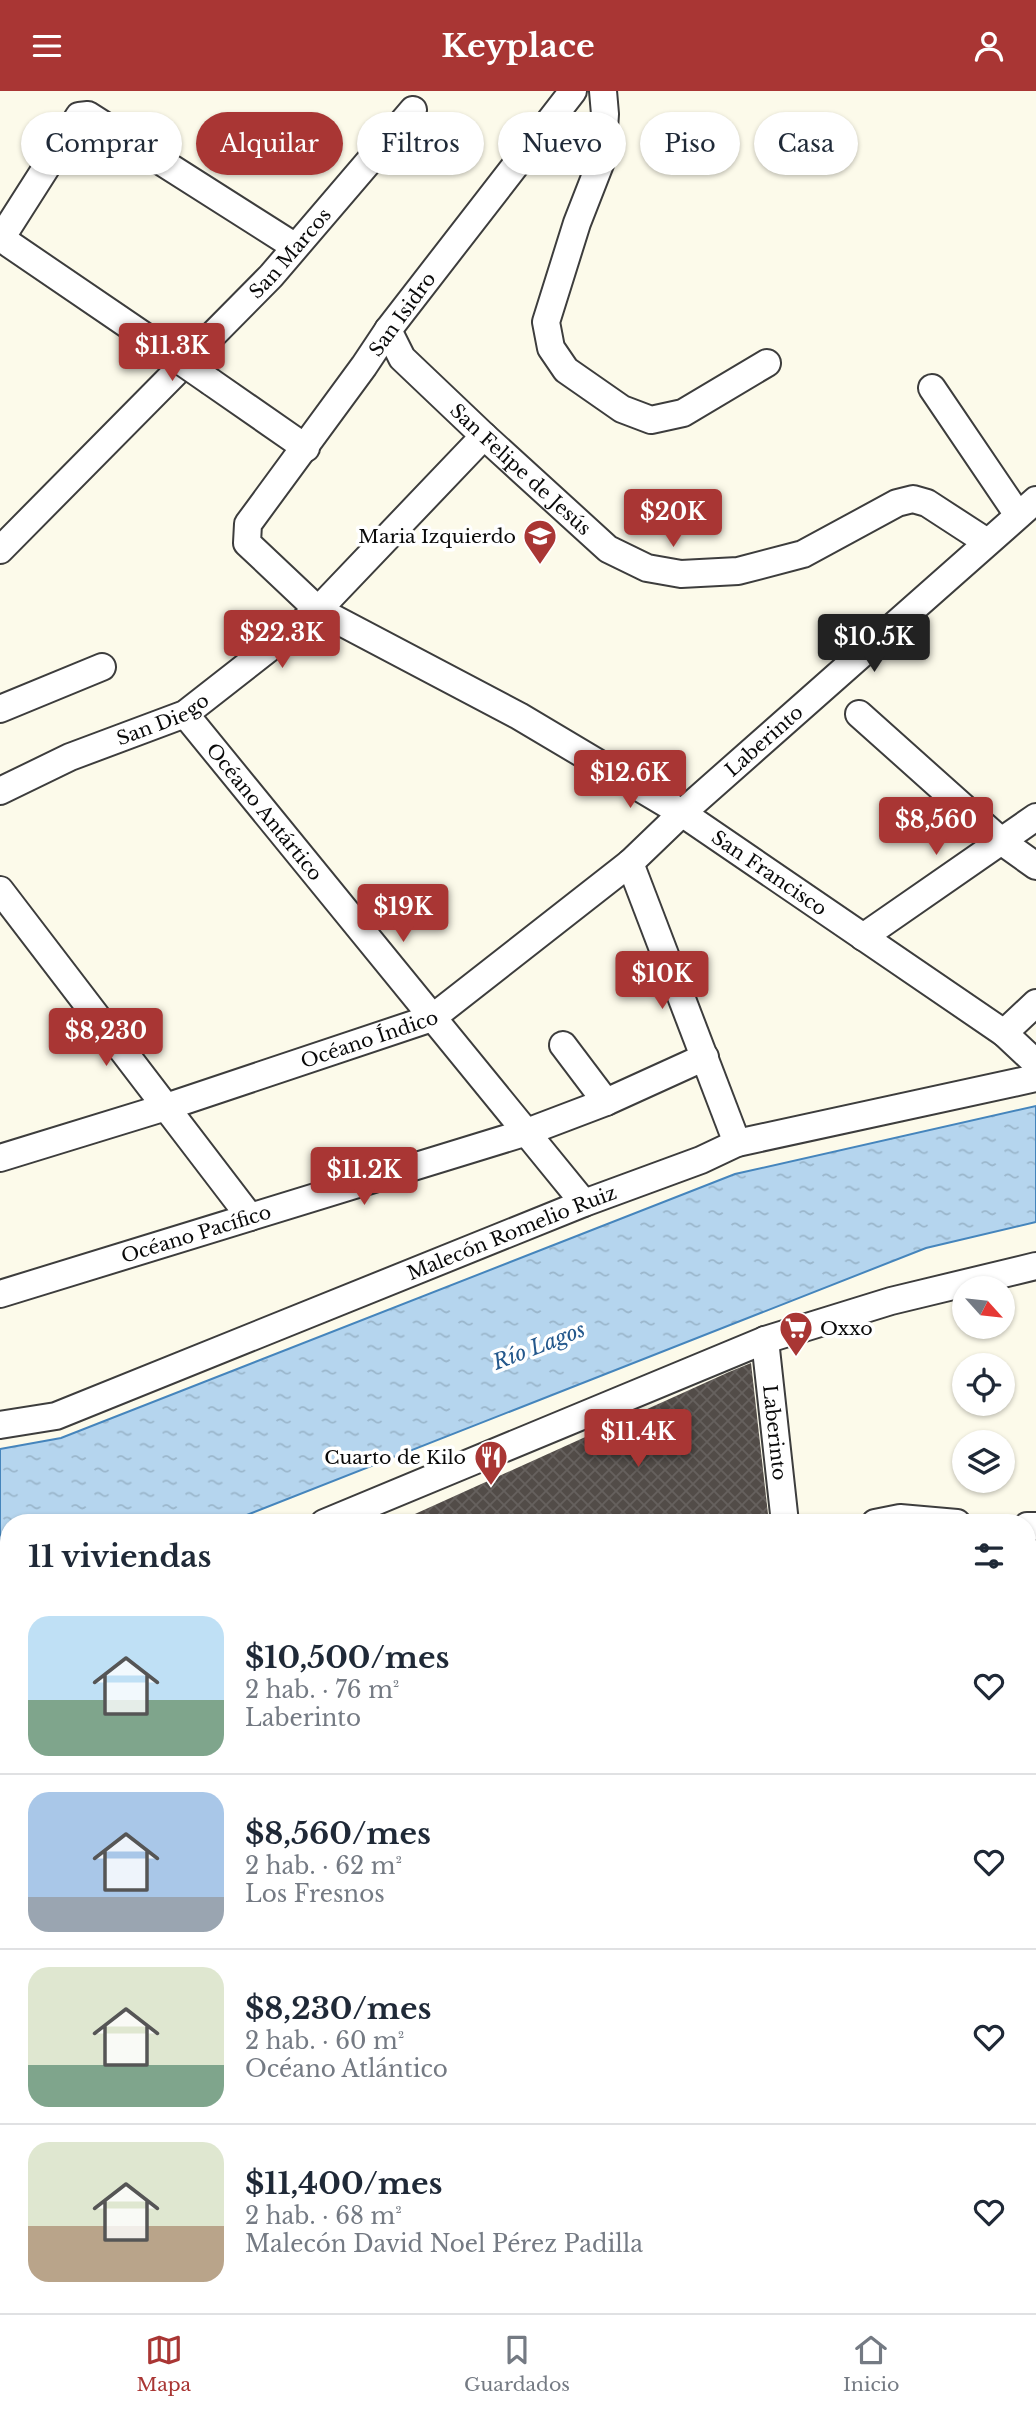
<!DOCTYPE html>
<html lang="es">
<meta charset="utf-8">
<style>
:root{--surface:#fff;--page:#f2f2f3;--text:#1f2937;--muted:#747a83;--line:#e0e1e3;--accent:#a93634}
body{margin:0;font-family:"Libre Baskerville",serif;background:var(--page);color:var(--text);height:100vh;display:flex;flex-direction:column;font-size:26px;white-space:nowrap}
*{box-sizing:border-box;margin:0}
p{font-size:23px;color:var(--muted)}
.icon{flex:none;width:38px;height:38px;fill:none;stroke:currentColor;stroke-width:2;stroke-linecap:round;stroke-linejoin:round}
.map{position:relative;flex:1;overflow:hidden}
.side{position:absolute;left:0px;top:1423px;width:1036px;height:800px;display:flex;flex-direction:column;background:var(--surface);border-radius:28px 28px 0 0;box-shadow:0 2px 5px #0004}
.side>*{flex:none}
.hud{position:absolute;left:21px;top:21px;width:994px;height:63px;display:flex;gap:14px}
.needle{width:46px;rotate:117deg}
.controls{position:absolute;left:952px;top:1185px;display:grid;gap:14px}
.controls a{display:grid;place-items:center;width:63px;height:63px;border-radius:50%;background:var(--surface);box-shadow:0 2px 5px #0004;font-size:35px}
.price{position:absolute;translate:-50% -60px;padding:0 16px;border-radius:7px;background:var(--accent);color:#fff;font-size:23px;line-height:46px;filter:drop-shadow(0 2px 4px #0008)}
.price::after{content:'';position:absolute;left:50%;top:42px;width:21px;height:16px;margin-left:-10px;background:inherit;clip-path:polygon(0 0,100% 0,50% 100%)}
.price.on{background:#222;color:#fff}
ul{padding:0;list-style:none}
li{display:flex;align-items:center;gap:21px;height:175px;padding:0 28px}
li+li{border-top:2px solid var(--line)}
li span{display:grid;place-items:center;flex:none;width:196px;height:140px;border-radius:21px;color:#555}
li>.icon{margin-inline-start:auto}
span .icon{width:84px;height:84px;fill:#fffc;stroke-width:1}
li b{font-size:30px}
h2{display:flex;justify-content:space-between;align-items:center;height:84px;padding:0 28px;font-size:30px}
.pill{padding:0 24px;border-radius:32px;background:var(--surface);box-shadow:0 2px 5px #0004;font-size:24px;line-height:63px}
.pill.on{background:var(--accent);color:#fff}
header{display:flex;justify-content:space-between;align-items:center;height:91px;padding:0 28px;background:var(--accent);color:#fff;font-size:32px;font-weight:800}
.dock{display:flex;justify-content:space-around;align-items:center;height:98px;border-top:2px solid var(--line);background:var(--surface);font-size:19px;color:var(--muted)}
.dock a{display:grid;justify-items:center;gap:4px}
.dock .on{color:var(--accent)}
.map>svg:first-child{display:block}
.water{fill:url(#water-ripples);stroke:#4585bc;stroke-width:2}
.building{fill:url(#building-cross-hatch)}
.lines{fill:none;stroke-linecap:round;stroke-linejoin:round}
.minor-casing{stroke:#3d3d3d;stroke-width:30}
.major-casing{stroke:#1b1b1b;stroke-width:37}
.minor{stroke:#fff;stroke-width:26}
.major{stroke:#e8d26f;stroke-width:33}
.minor-bridge-casing{stroke:#3d3d3d;stroke-width:30;stroke-linecap:butt}
.minor-bridge{stroke:#fff;stroke-width:26}
.labels{text-anchor:middle;stroke-width:7;stroke-linejoin:round;paint-order:stroke}
.street-label{font-size:19px;fill:#0a0a0a;stroke:#fff}
.poi-label{font-size:19px;fill:#0a0a0a;stroke:#fff;text-anchor:end}
.water-label{font-size:21px;font-style:italic;fill:#24588c;stroke:#fff}
</style>
<header><svg class="icon" aria-label="menu" viewBox="0 0 24 24"><path d="M4 6h16M4 12h16M4 18h16"/></svg>Keyplace<svg class="icon" aria-label="person" viewBox="0 0 24 24"><circle cx="12" cy="8" r="4"/><path d="M4 21q1-7 8-7t8 7"/></svg></header>
<div class="map">
<svg width="1036" height="2222" viewBox="0 0 1036 2222">
<defs>
<pattern id="water-ripples" width="26" height="14" patternUnits="userSpaceOnUse" patternTransform="scale(1.75)"><rect width="26" height="14" fill="#b5d5ee"/><path d="M2 4q2-2 4 0t4 0M15 11q2-2 4 0t4 0" fill="none" stroke="#9ab6cb"/></pattern>
<pattern id="building-cross-hatch" width="8" height="8" patternUnits="userSpaceOnUse" patternTransform="scale(1.75)"><rect width="8" height="8" fill="#524c48"/><path d="M0 0l8 8M0 8l8-8" fill="none" stroke="#66615e"/></pattern>
</defs>
<rect width="100%" height="100%" fill="#fcfaea"/>
<path class="water" d="M 1036,1015 L 1036,1131 L 926,1157 L 229,1431 L 9,1432 L 9,1518 L 0,1522 L 0,1358 L 61,1347 L 735,1083 Z"/>
<path class="building" d="M 751,1272 L 769,1432 L 395,1432 L 729,1281 Z"/>
<g class="lines">
<defs>
<g id="minor">
<path id="s1" d="M 573,0 L 388,239 L 364,275 L 248,433 L 247,452 L 318,519 L 519,625 L 682,722 L 1004,942 L 1036,972"/>
<path d="M 603,0 L 605,23 L 602,68 L 577,132 L 546,231 L 551,257 L 566,279 L 622,318 L 651,329 L 683,322 L 767,272"/>
<path d="M 2,148 L 159,255"/>
<path d="M 0,149 L 79,25 L 88,24 L 294,155"/>
<path id="s2" d="M 388,239 L 402,267 L 484,345 L 608,458 L 647,477 L 681,483 L 738,480 L 803,463 L 897,412 L 913,408 L 927,412 L 987,451"/>
<path d="M 211,291 L 306,357"/>
<path d="M 932,297 L 1018,424"/>
<path id="s3" d="M 0,459 L 271,185 L 413,19"/>
<path d="M 0,618 L 102,576"/>
<path id="s4" d="M 185,623 L 584,1112"/>
<path d="M 859,623 L 1001,750 L 1036,775"/>
<path id="s5" d="M 0,700 L 70,666 L 185,623 L 318,519 L 484,345"/>
<path d="M 630,772 L 737,1052"/>
<path d="M 0,799 L 250,1126"/>
<path d="M 863,846 L 1036,726"/>
<path d="M 1004,942 L 1036,912"/>
<path d="M 563,954 L 606,1011"/>
<path id="s6" d="M 0,1067 L 166,1016 L 432,927 L 630,772 L 682,722 L 1036,409"/>
<path id="s7" d="M 0,1203 L 527,1041 L 606,1011 L 705,966"/>
<path id="s8" d="M 765,1249 L 785,1432"/>
<path id="s9" d="M 0,1334 L 56,1325 L 584,1112 L 701,1069 L 737,1052 L 1036,987"/>
<path d="M 324,1432 L 765,1249 L 891,1210 L 1036,1175"/>
<path d="M 875,1432 L 900,1427 L 957,1432"/>
<path d="M 1027,1435 L 1036,1435"/>
<path d="M 0,1547 L 9,1544"/>
<path d="M 1027,1582 L 1036,1582"/>
<path d="M 0,1798 L 9,1796"/>
<path d="M 1027,1809 L 1036,1809"/>
<path d="M 1027,1994 L 1036,1994"/>
<path d="M 1027,2142 L 1036,2142"/>
<path d="M 205,2222 L 206,2214"/>
<path d="M 400,2222 L 400,2214"/>
<path d="M 513,2222 L 514,2214"/>
<path d="M 774,2222 L 774,2214"/>
</g>
<path id="major" d="M 0,2106 L 9,2117
M 0,2147 L 9,2158
M 52,2214 L 58,2222
M 86,2214 L 93,2222"/>
</defs>
<use href="#minor" class="minor-casing"/>
<use href="#major" class="major-casing"/>
<use href="#minor" class="minor"/>
<use href="#major" class="major"/>
<defs>
<path id="minor-bridge" d="M 159,255 L 211,291"/>
</defs>
<use href="#minor-bridge" class="minor-bridge-casing"/>
<use href="#minor-bridge" class="minor-bridge"/>
</g>
<defs>
<symbol id="school-pin" viewBox="-11 -11 22 30"><path d="M0 17L-7.5 6A9.5 9.5 0 1 1 7.5 6Z" fill="#a93634" stroke="#fff"/><path d="M0-5L7-2L0 1L-7-2ZM-4 1L0 2.5L4 1V4Q0 6-4 4Z" fill="#fff"/></symbol>
<symbol id="supermarket-pin" viewBox="-11 -11 22 30"><path d="M0 17L-7.5 6A9.5 9.5 0 1 1 7.5 6Z" fill="#a93634" stroke="#fff"/><path d="M-6-5.5h2.5l.6 2H6L4.5 2H-2.5L-4.4-4H-6ZM-1.5 3.2a1.3 1.3 0 1 0 .1 0ZM3 3.2a1.3 1.3 0 1 0 .1 0Z" fill="#fff"/></symbol>
<symbol id="restaurant-pin" viewBox="-11 -11 22 30"><path d="M0 17L-7.5 6A9.5 9.5 0 1 1 7.5 6Z" fill="#a93634" stroke="#fff"/><path d="M-5-6h1v4h1v-4h1v4h1v-4h1v5L-1.5 .5V6h-2V.5L-5-1ZM5-6V6H3V1.5H1.5Q1.5-4 5-6Z" fill="#fff"/></symbol>
</defs>
<g fill-rule="evenodd">
<use href="#school-pin" x="521" y="426" width="38" height="52"/>
<use href="#supermarket-pin" x="777" y="1218" width="38" height="52"/>
<use href="#restaurant-pin" x="472" y="1347" width="38" height="52"/>
</g>
<g class="labels">
<g class="street-label">
<text dy="7" stroke="none"><textPath href="#s3" startOffset="415">San Marcos</textPath></text>
<text transform="translate(402 223) rotate(-54)" y="7">San Isidro</text>
<text dy="7" stroke="none"><textPath href="#s2" startOffset="194">San Felipe de Jesús</textPath></text>
<text dy="7" stroke="none"><textPath href="#s5" startOffset="178">San Diego</textPath></text>
<text dy="7" stroke="none"><textPath href="#s6" startOffset="887">Laberinto</textPath></text>
<text dy="7" stroke="none"><textPath href="#s4" startOffset="126">Océano Antártico</textPath></text>
<text dy="7" stroke="none"><textPath href="#s1" startOffset="1181">San Francisco</textPath></text>
<text dy="7" stroke="none"><textPath href="#s6" startOffset="388">Océano Índico</textPath></text>
<text dy="7" stroke="none"><textPath href="#s9" startOffset="548">Malecón Romelio Ruiz</textPath></text>
<text dy="7" stroke="none"><textPath href="#s7" startOffset="205">Océano Pacífico</textPath></text>
<text dy="7" stroke="none"><textPath href="#s8" startOffset="93">Laberinto</textPath></text>
</g>
<g class="poi-label">
<text x="516" y="452">Maria Izquierdo</text>
<text x="820" y="1244" text-anchor="start">Oxxo</text>
<text x="466" y="1373">Cuarto de Kilo</text>
</g>
<g class="water-label">
<text transform="translate(539 1255) rotate(-21)" y="7">Río Lagos</text>
</g>
</g>
</svg>
<div class="controls">
<a><svg class="needle" viewBox="-14 -14 28 28"><path d="M0-13l5 13h-10z" fill="#e53935"/><path d="M0 13l5-13h-10z" fill="#747a83"/></svg></a>
<a><svg class="icon" aria-label="locate" viewBox="0 0 24 24"><circle cx="12" cy="12" r="6"/><path d="M12 2v4M12 18v4M2 12h4M18 12h4"/></svg></a>
<a><svg class="icon" aria-label="layers" viewBox="0 0 24 24"><path d="M12 4l9 5-9 5-9-5zM3 14l9 5 9-5"/></svg></a>
</div>
<b class="price" style="left:172px;top:292px">$11.3K</b>
<b class="price" style="left:673px;top:458px">$20K</b>
<b class="price" style="left:282px;top:579px">$22.3K</b>
<b class="price on" style="left:874px;top:583px">$10.5K</b>
<b class="price" style="left:630px;top:719px">$12.6K</b>
<b class="price" style="left:936px;top:766px">$8,560</b>
<b class="price" style="left:403px;top:853px">$19K</b>
<b class="price" style="left:662px;top:920px">$10K</b>
<b class="price" style="left:106px;top:977px">$8,230</b>
<b class="price" style="left:364px;top:1116px">$11.2K</b>
<b class="price" style="left:638px;top:1378px">$11.4K</b>
<div class="hud">
<a class="pill">Comprar</a>
<a class="pill on">Alquilar</a>
<a class="pill">Filtros</a>
<a class="pill">Nuevo</a>
<a class="pill">Piso</a>
<a class="pill">Casa</a>
</div>
<section class="side">
<h2>11 viviendas<svg class="icon" aria-label="filters" viewBox="0 0 24 24"><path d="M4 7h16M4 17h16"/><circle cx="9" cy="7" r="2"/><circle cx="15" cy="17" r="2"/></svg></h2>
<ul>
<li><span style="background:linear-gradient(#bfe0f5 60%,#7fa58c 0)"><svg class="icon" aria-label="home" viewBox="0 0 24 24"><path d="M3 11l9-7 9 7M6 9v11h12V9"/></svg></span><div><b>$10,500/mes</b><p>2 hab. · 76 m²</p><p>Laberinto</p></div><svg class="icon" aria-label="heart" viewBox="0 0 24 24"><path d="M12 20l-8-8c-3-5 5-10 8-4 3-6 11-1 8 4z"/></svg></li>
<li><span style="background:linear-gradient(#a9c7e8 75%,#9aa5b1 0)"><svg class="icon" aria-label="home" viewBox="0 0 24 24"><path d="M3 11l9-7 9 7M6 9v11h12V9"/></svg></span><div><b>$8,560/mes</b><p>2 hab. · 62 m²</p><p>Los Fresnos</p></div><svg class="icon" aria-label="heart" viewBox="0 0 24 24"><path d="M12 20l-8-8c-3-5 5-10 8-4 3-6 11-1 8 4z"/></svg></li>
<li><span style="background:linear-gradient(#dfe7d0 70%,#7fa58c 0)"><svg class="icon" aria-label="home" viewBox="0 0 24 24"><path d="M3 11l9-7 9 7M6 9v11h12V9"/></svg></span><div><b>$8,230/mes</b><p>2 hab. · 60 m²</p><p>Océano Atlántico</p></div><svg class="icon" aria-label="heart" viewBox="0 0 24 24"><path d="M12 20l-8-8c-3-5 5-10 8-4 3-6 11-1 8 4z"/></svg></li>
<li><span style="background:linear-gradient(#dfe7d0 60%,#b9a48a 0)"><svg class="icon" aria-label="home" viewBox="0 0 24 24"><path d="M3 11l9-7 9 7M6 9v11h12V9"/></svg></span><div><b>$11,400/mes</b><p>2 hab. · 68 m²</p><p>Malecón David Noel Pérez Padilla</p></div><svg class="icon" aria-label="heart" viewBox="0 0 24 24"><path d="M12 20l-8-8c-3-5 5-10 8-4 3-6 11-1 8 4z"/></svg></li>
</ul>
</section>
</div>
<nav class="dock">
<a class="on"><svg class="icon" aria-label="map" viewBox="0 0 24 24"><path d="M3 6l6-2 6 2 6-2v14l-6 2-6-2-6 2zM9 4v14M15 6v14"/></svg>Mapa</a>
<a><svg class="icon" aria-label="saved" viewBox="0 0 24 24"><path d="M7 4h10v16l-5-4-5 4z"/></svg>Guardados</a>
<a><svg class="icon" aria-label="home" viewBox="0 0 24 24"><path d="M3 11l9-7 9 7M6 9v11h12V9"/></svg>Inicio</a>
</nav>
